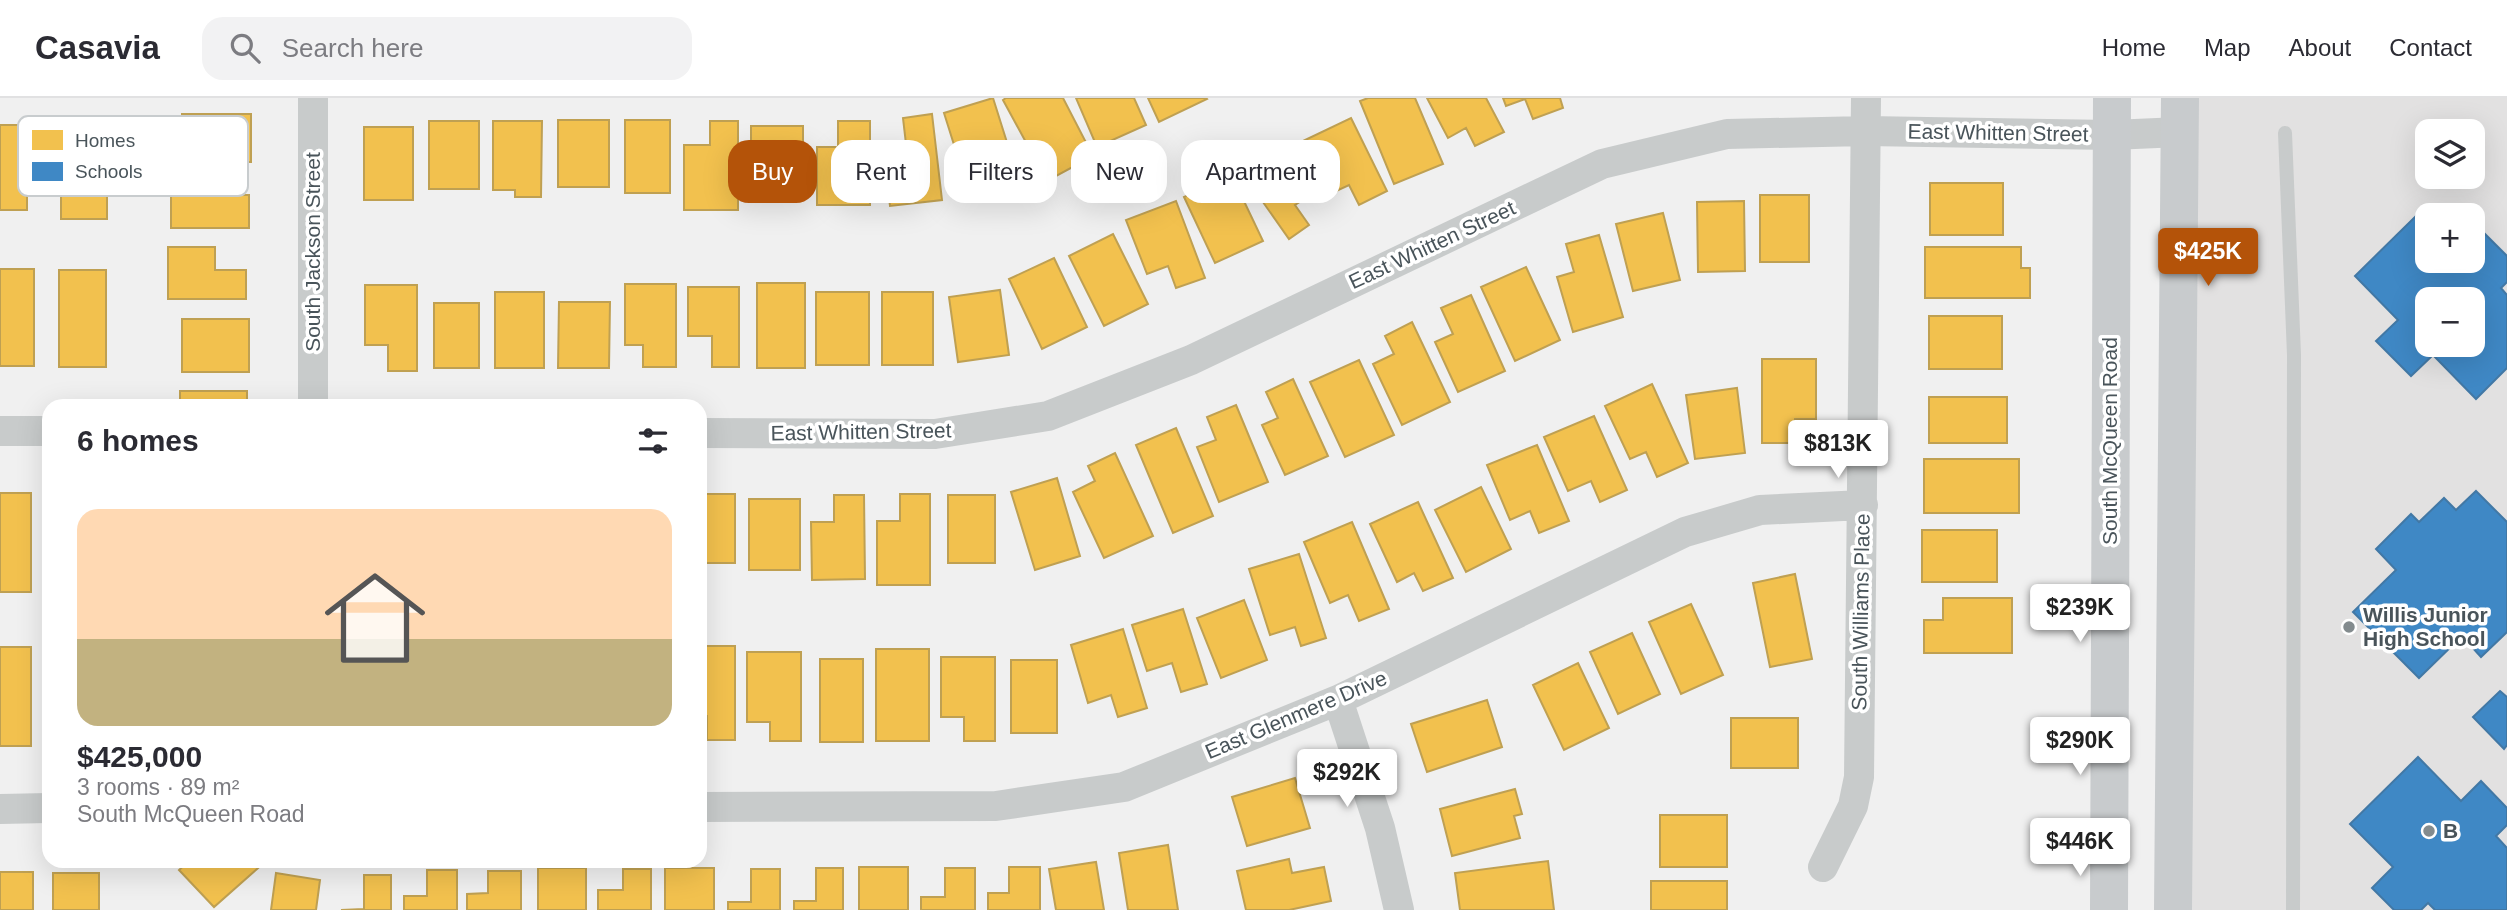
<!DOCTYPE html>
<meta charset="utf-8">
<style>
:root{--surface:#fff;--page:#f2f2f3;--text:#2b2b33;--muted:#7c7c81;--line:#e1e1e2;--accent:#b45309}
body{margin:0;font-family:Helvetica,sans-serif;background:var(--page);color:var(--text);height:100vh;display:flex;flex-direction:column;font-size:26px;white-space:nowrap}
*{box-sizing:border-box;margin:0}
p{font-size:23px;color:var(--muted)}
.icon{flex:none;width:38px;height:38px;fill:none;stroke:currentColor;stroke-width:2;stroke-linecap:round;stroke-linejoin:round}
.map{position:relative;flex:1;overflow:hidden}
.drawer{position:absolute;left:42px;top:301px;width:665px;height:469px;display:flex;flex-direction:column;background:var(--surface);border-radius:21px;box-shadow:0 7px 28px #0002}
.drawer>*{flex:none}
.top-card{position:absolute;left:728px;top:42px;width:665px;height:63px;display:flex;gap:14px}
.buttons{position:absolute;left:2415px;top:21px;display:grid;gap:14px}
.buttons a{display:grid;place-items:center;width:70px;height:70px;border-radius:14px;background:var(--surface);box-shadow:0 7px 28px #0002;font-size:35px}
.price{position:absolute;translate:-50% -60px;padding:0 16px;border-radius:7px;background:#fff;color:#222;font-size:23px;line-height:46px;filter:drop-shadow(0 2px 4px #0008)}
.price::after{content:'';position:absolute;left:50%;top:42px;width:21px;height:16px;margin-left:-10px;background:inherit;clip-path:polygon(0 0,100% 0,50% 100%)}
.price.active{background:var(--accent);color:#fff}
ul{padding:0;list-style:none}
li{display:grid;align-content:center;gap:14px;height:371px;padding:0 35px}
li span{display:grid;place-items:center;height:217px;border-radius:21px;color:#555}
li>.icon{margin-inline-start:auto}
span .icon{width:126px;height:126px;fill:#fffc;stroke-width:1}
li b{font-size:30px}
h2{display:flex;justify-content:space-between;align-items:center;height:84px;padding:0 35px;font-size:30px}
.chip{padding:0 24px;border-radius:21px;background:var(--surface);box-shadow:0 7px 28px #0002;font-size:24px;line-height:63px}
.chip.active{background:var(--accent);color:#fff}
header{display:flex;align-items:center;gap:42px;box-sizing:border-box;height:98px;padding:0 35px;background:var(--surface);border-bottom:2px solid var(--line)}
header strong{font-size:33px}
nav{display:flex;gap:38px;margin-inline-start:auto;font-size:24px}
.search{width:490px;height:63px;background:var(--page);display:flex;align-items:center;gap:18px;box-sizing:border-box;padding:0 24px;border-radius:21px;color:var(--muted);font-size:26px}
.map>svg:first-child{display:block}
.education{fill:#e2e1e1;fill-rule:evenodd}
.homes{fill:#f2c14e;stroke:#bfa052;stroke-width:2}
.schools{fill:#3f88c5;stroke:#4278a5;stroke-width:2;fill-rule:evenodd}
.lines{fill:none;stroke-linecap:round;stroke-linejoin:round}
.service{stroke:#c8cbcb;stroke-width:14}
.minor{stroke:#c8cbcb;stroke-width:30}
.secondary{stroke:#c8cbcd;stroke-width:38}
.poi-dot{fill:#838b8e;stroke:#fff;stroke-width:2.5}
.labels{text-anchor:middle;stroke-width:7;stroke-linejoin:round;paint-order:stroke}
.street-label{font-size:21px;fill:#49545a;stroke:#fff}
.poi-label{font-size:21px;font-weight:bold;fill:#49545a;stroke:#fff;text-anchor:start}
.key{fill:#fff;stroke:#c8ccce;stroke-width:2}
.key-label{font-size:19px;fill:#49545a}
</style>
<header>
<strong>Casavia</strong>
<div class="search"><svg class="icon" aria-label="search" viewBox="0 0 24 24"><circle cx="10" cy="10" r="6"/><path d="M15 15l6 6"/></svg>Search here</div>
<nav><a>Home</a><a>Map</a><a>About</a><a>Contact</a></nav>
</header>
<div class="map">
<svg width="2507" height="812" viewBox="0 0 2507 812">
<rect width="100%" height="100%" fill="#f0f0f0"/>
<path class="education" d="M 2196,0 L 2507,0 L 2507,812 L 2190,812 ZM 2427,33 L 2473,33 L 2473,79 L 2427,79 ZM 2427,117 L 2473,117 L 2473,163 L 2427,163 ZM 2427,201 L 2473,201 L 2473,247 L 2427,247 Z"/>
<path class="homes" d="M 993,0 L 1016,73 L 967,88 L 944,15 Z
M 1006,0 L 1063,0 L 1093,58 L 1047,83 L 1003,2 Z
M 1076,0 L 1134,0 L 1146,27 L 1097,49 Z
M 1148,0 L 1206,0 L 1207,1 L 1159,24 Z
M 1368,0 L 1415,0 L 1443,66 L 1394,86 L 1360,3 Z
M 1427,0 L 1486,0 L 1504,34 L 1475,48 L 1466,30 L 1448,40 Z
M 1503,0 L 1560,0 L 1563,10 L 1533,21 L 1525,1 L 1506,8 Z
M 182,16 L 251,16 L 251,64 L 182,64 Z
M 932,16 L 942,102 L 890,108 L 883,49 L 906,46 L 903,20 Z
M 1351,20 L 1387,93 L 1359,107 L 1349,87 L 1330,96 L 1303,43 Z
M 558,22 L 609,22 L 609,89 L 558,89 Z
M 625,22 L 670,22 L 670,95 L 625,95 Z
M 61,23 L 107,23 L 107,121 L 61,121 Z
M 429,23 L 479,23 L 479,91 L 429,91 Z
M 493,23 L 542,23 L 541,99 L 515,99 L 515,92 L 493,92 Z
M 710,23 L 738,23 L 738,112 L 684,112 L 684,47 L 710,47 Z
M 838,23 L 870,23 L 870,107 L 817,107 L 817,49 L 838,49 Z
M 0,27 L 27,27 L 27,112 L 0,112 Z
M 751,28 L 803,28 L 803,102 L 751,102 Z
M 364,29 L 413,29 L 413,102 L 364,102 Z
M 1288,51 L 1317,93 L 1295,107 L 1309,127 L 1289,141 L 1246,80 Z
M 171,77 L 224,77 L 224,97 L 249,97 L 249,130 L 171,130 Z
M 1232,78 L 1263,143 L 1215,165 L 1184,99 Z
M 1930,85 L 2003,85 L 2003,137 L 1930,137 Z
M 1760,97 L 1809,97 L 1809,164 L 1760,164 Z
M 1176,103 L 1205,180 L 1176,190 L 1168,168 L 1147,176 L 1126,122 Z
M 1744,103 L 1745,173 L 1698,174 L 1697,104 Z
M 1663,115 L 1680,182 L 1633,193 L 1616,126 Z
M 1113,136 L 1148,206 L 1104,228 L 1069,158 Z
M 1599,137 L 1623,219 L 1573,234 L 1557,179 L 1574,174 L 1566,146 Z
M 168,149 L 215,149 L 215,172 L 246,172 L 246,201 L 168,201 Z
M 1925,149 L 2021,149 L 2021,170 L 2030,170 L 2030,200 L 1925,200 Z
M 1054,160 L 1087,229 L 1042,251 L 1009,181 Z
M 1526,169 L 1560,242 L 1515,263 L 1481,189 Z
M 0,171 L 34,171 L 34,268 L 0,268 Z
M 59,172 L 106,172 L 106,269 L 59,269 Z
M 757,185 L 805,185 L 805,270 L 757,270 Z
M 625,186 L 676,186 L 676,269 L 643,269 L 643,247 L 625,247 Z
M 365,187 L 417,187 L 417,273 L 388,273 L 388,247 L 365,247 Z
M 688,189 L 739,189 L 739,269 L 712,269 L 712,238 L 688,238 Z
M 1000,192 L 1009,257 L 958,264 L 949,199 Z
M 495,194 L 544,194 L 544,270 L 495,270 Z
M 816,194 L 869,194 L 869,267 L 816,267 Z
M 882,194 L 933,194 L 933,267 L 882,267 Z
M 1471,197 L 1505,273 L 1458,294 L 1435,244 L 1453,236 L 1441,210 Z
M 559,204 L 610,204 L 609,270 L 558,270 Z
M 434,205 L 479,205 L 479,270 L 434,270 Z
M 1929,218 L 2002,218 L 2002,271 L 1929,271 Z
M 182,221 L 249,221 L 249,274 L 182,274 Z
M 1412,224 L 1450,304 L 1402,327 L 1373,266 L 1394,256 L 1385,238 Z
M 1762,261 L 1816,261 L 1816,321 L 1795,321 L 1795,345 L 1762,345 Z
M 1359,262 L 1394,337 L 1345,359 L 1310,284 Z
M 1293,281 L 1328,358 L 1285,377 L 1262,327 L 1278,320 L 1266,294 Z
M 1652,286 L 1688,365 L 1657,379 L 1646,354 L 1630,361 L 1605,308 Z
M 1737,290 L 1745,355 L 1695,361 L 1686,297 Z
M 180,293 L 247,293 L 247,308 L 180,308 Z
M 1929,299 L 2007,299 L 2007,345 L 1929,345 Z
M 1236,307 L 1268,384 L 1219,404 L 1197,349 L 1216,342 L 1207,319 Z
M 1594,318 L 1627,392 L 1600,404 L 1591,383 L 1568,393 L 1544,339 Z
M 1176,330 L 1213,418 L 1173,435 L 1136,347 Z
M 1537,347 L 1569,423 L 1539,435 L 1530,413 L 1510,422 L 1487,367 Z
M 1115,355 L 1153,438 L 1104,460 L 1073,394 L 1095,383 L 1088,368 Z
M 1924,361 L 2019,361 L 2019,415 L 1924,415 Z
M 1057,380 L 1080,458 L 1035,472 L 1011,394 Z
M 1481,389 L 1511,451 L 1466,474 L 1435,412 Z
M 0,395 L 31,395 L 31,494 L 0,494 Z
M 700,396 L 735,396 L 735,465 L 700,465 Z
M 900,396 L 930,396 L 930,487 L 877,487 L 877,423 L 900,423 Z
M 834,397 L 864,397 L 865,481 L 812,482 L 811,424 L 834,424 Z
M 948,397 L 995,397 L 995,465 L 948,465 Z
M 749,401 L 800,401 L 800,472 L 749,472 Z
M 1418,404 L 1453,480 L 1423,493 L 1414,475 L 1397,484 L 1370,426 Z
M 1352,424 L 1389,511 L 1359,523 L 1348,497 L 1330,505 L 1304,444 Z
M 1922,432 L 1997,432 L 1997,484 L 1922,484 Z
M 1299,456 L 1326,540 L 1301,548 L 1295,529 L 1270,537 L 1249,471 Z
M 1795,476 L 1812,561 L 1770,569 L 1753,485 Z
M 1943,500 L 2012,500 L 2012,555 L 1924,555 L 1924,522 L 1943,522 Z
M 1244,502 L 1267,562 L 1221,580 L 1197,520 Z
M 1691,506 L 1723,577 L 1681,596 L 1649,524 Z
M 1183,511 L 1207,586 L 1181,594 L 1172,565 L 1147,573 L 1132,527 Z
M 1123,531 L 1147,610 L 1118,619 L 1111,597 L 1088,605 L 1071,547 Z
M 1632,535 L 1660,596 L 1618,616 L 1590,554 Z
M 700,548 L 735,548 L 735,642 L 707,642 L 707,618 L 700,618 Z
M 0,549 L 31,549 L 31,648 L 0,648 Z
M 876,551 L 929,551 L 929,643 L 876,643 Z
M 747,554 L 801,554 L 801,643 L 770,643 L 770,624 L 747,624 Z
M 941,559 L 995,559 L 995,643 L 964,643 L 964,619 L 941,619 Z
M 820,561 L 863,561 L 863,644 L 820,644 Z
M 1011,562 L 1057,562 L 1057,635 L 1011,635 Z
M 1578,565 L 1609,630 L 1564,652 L 1533,587 Z
M 1487,602 L 1502,649 L 1427,674 L 1411,626 Z
M 1731,620 L 1798,620 L 1798,670 L 1731,670 Z
M 1295,680 L 1310,730 L 1247,748 L 1232,699 Z
M 1515,691 L 1522,716 L 1514,718 L 1520,740 L 1452,758 L 1440,711 Z
M 1660,717 L 1727,717 L 1727,769 L 1660,769 Z
M 1168,747 L 1178,812 L 1128,812 L 1119,755 Z
M 1289,761 L 1292,775 L 1324,769 L 1331,803 L 1289,812 L 1246,812 L 1237,773 Z
M 189,763 L 266,763 L 214,809 L 179,772 Z
M 1548,763 L 1554,812 L 1460,812 L 1455,775 Z
M 1096,764 L 1104,812 L 1056,812 L 1049,771 Z
M 859,769 L 908,769 L 908,812 L 859,812 Z
M 1009,769 L 1040,769 L 1040,812 L 988,812 L 988,795 L 1009,795 Z
M 538,770 L 586,770 L 586,812 L 538,812 Z
M 665,770 L 714,770 L 714,812 L 665,812 Z
M 816,770 L 843,770 L 843,812 L 794,812 L 794,803 L 816,803 Z
M 945,770 L 975,770 L 975,812 L 921,812 L 921,799 L 945,799 Z
M 623,771 L 651,771 L 651,812 L 598,812 L 598,792 L 623,792 Z
M 751,771 L 780,771 L 780,812 L 728,812 L 728,804 L 751,804 Z
M 427,772 L 457,772 L 457,812 L 404,812 L 404,798 L 427,798 Z
M 488,773 L 521,773 L 521,812 L 467,812 L 467,796 L 488,795 Z
M 0,774 L 33,774 L 33,812 L 0,812 Z
M 53,775 L 99,775 L 99,812 L 53,812 Z
M 276,775 L 320,782 L 316,812 L 271,812 Z
M 364,777 L 391,777 L 391,812 L 341,812 L 364,811 Z
M 1651,783 L 1727,783 L 1727,812 L 1651,812 Z"/>
<path class="schools" d="M 2422,112 L 2428,117 L 2427,163 L 2473,163 L 2473,148 L 2485,136 L 2507,158 L 2507,184 L 2501,190 L 2507,197 L 2507,270 L 2476,301 L 2433,257 L 2411,278 L 2376,243 L 2398,222 L 2355,178 ZM 2427,201 L 2473,201 L 2473,247 L 2427,247 Z
M 2476,393 L 2507,424 L 2507,534 L 2481,559 L 2462,538 L 2419,580 L 2353,514 L 2396,472 L 2376,451 L 2411,416 L 2419,424 L 2444,400 L 2456,412 Z
M 2500,593 L 2507,599 L 2507,647 L 2504,651 L 2473,619 Z
M 2418,659 L 2461,703 L 2481,683 L 2507,710 L 2507,727 L 2496,738 L 2507,750 L 2507,812 L 2435,812 L 2428,805 L 2421,812 L 2394,812 L 2372,790 L 2393,769 L 2350,726 Z"/>
<g class="lines">
<path class="service" d="M 2285,35 L 2294,257 L 2293,812"/>
<path class="minor" d="M 313,0 L 313,308
M 0,333 L 49,333
M 700,335 L 935,336 L 1048,318 L 1191,262 L 1602,66 L 1727,36 L 1866,33 L 2112,37 L 2180,34
M 1338,602 L 1380,730 L 1399,812
M 700,709 L 996,708 L 1124,689 L 1338,602 L 1685,434 L 1760,412 L 1863,407
M 0,711 L 49,710
M 1823,769 L 1853,708 L 1859,679 L 1866,0"/>
<path class="secondary" d="M 2109,812 L 2112,0
M 2173,812 L 2180,0"/>
</g>
<g class="poi-dot">
<circle cx="2349" cy="529" r="7"/>
<circle cx="2429" cy="733" r="7"/>
</g>
<g class="labels">
<g class="street-label">
<text transform="translate(1998 35) rotate(1)" y="7">East Whitten Street</text>
<text transform="translate(1432 147) rotate(-25)" y="7">East Whitten Street</text>
<text transform="translate(313 154) rotate(-90)" y="7">South Jackson Street</text>
<text transform="translate(861 334) rotate(-1)" y="7">East Whitten Street</text>
<text transform="translate(2110 343) rotate(-90)" y="7">South McQueen Road</text>
<text transform="translate(1861 514) rotate(-89)" y="7">South Williams Place</text>
<text transform="translate(1296 617) rotate(-23)" y="7">East Glenmere Drive</text>
</g>
<g class="poi-label">
<text x="2363" y="524">Willis Junior<tspan x="2363" dy="24">High School</tspan></text>
<text x="2443" y="740">B</text>
</g>
</g>
<rect x="18" y="18" width="230" height="80" rx="10" class="key"/>
<rect x="32" y="32" width="31" height="20" fill="#f2c14e"/>
<rect x="32" y="64" width="31" height="19" fill="#3f88c5"/>
<g class="key-label">
<text x="75" y="49">Homes</text>
<text x="75" y="80">Schools</text>
</g>
</svg>
<div class="buttons">
<a><svg class="icon" aria-label="layers" viewBox="0 0 24 24"><path d="M12 4l9 5-9 5-9-5zM3 14l9 5 9-5"/></svg></a>
<a>+</a>
<a>−</a>
</div>
<b class="price active" style="left:2208px;top:190px">$425K</b>
<b class="price" style="left:1838px;top:382px">$813K</b>
<b class="price" style="left:2080px;top:546px">$239K</b>
<b class="price" style="left:2080px;top:679px">$290K</b>
<b class="price" style="left:1347px;top:711px">$292K</b>
<b class="price" style="left:2080px;top:780px">$446K</b>
<div class="top-card">
<a class="chip active">Buy</a>
<a class="chip">Rent</a>
<a class="chip">Filters</a>
<a class="chip">New</a>
<a class="chip">Apartment</a>
</div>
<section class="drawer">
<h2>6 homes<svg class="icon" aria-label="filters" viewBox="0 0 24 24"><path d="M4 7h16M4 17h16"/><circle cx="9" cy="7" r="2"/><circle cx="15" cy="17" r="2"/></svg></h2>
<ul>
<li><span style="background:linear-gradient(#ffd9b3 60%,#c2b280 0)"><svg class="icon" aria-label="home" viewBox="0 0 24 24"><path d="M3 11l9-7 9 7M6 9v11h12V9"/></svg></span><div><b>$425,000</b><p>3 rooms · 89 m²</p><p>South McQueen Road</p></div></li>
</ul>
</section>
</div>
